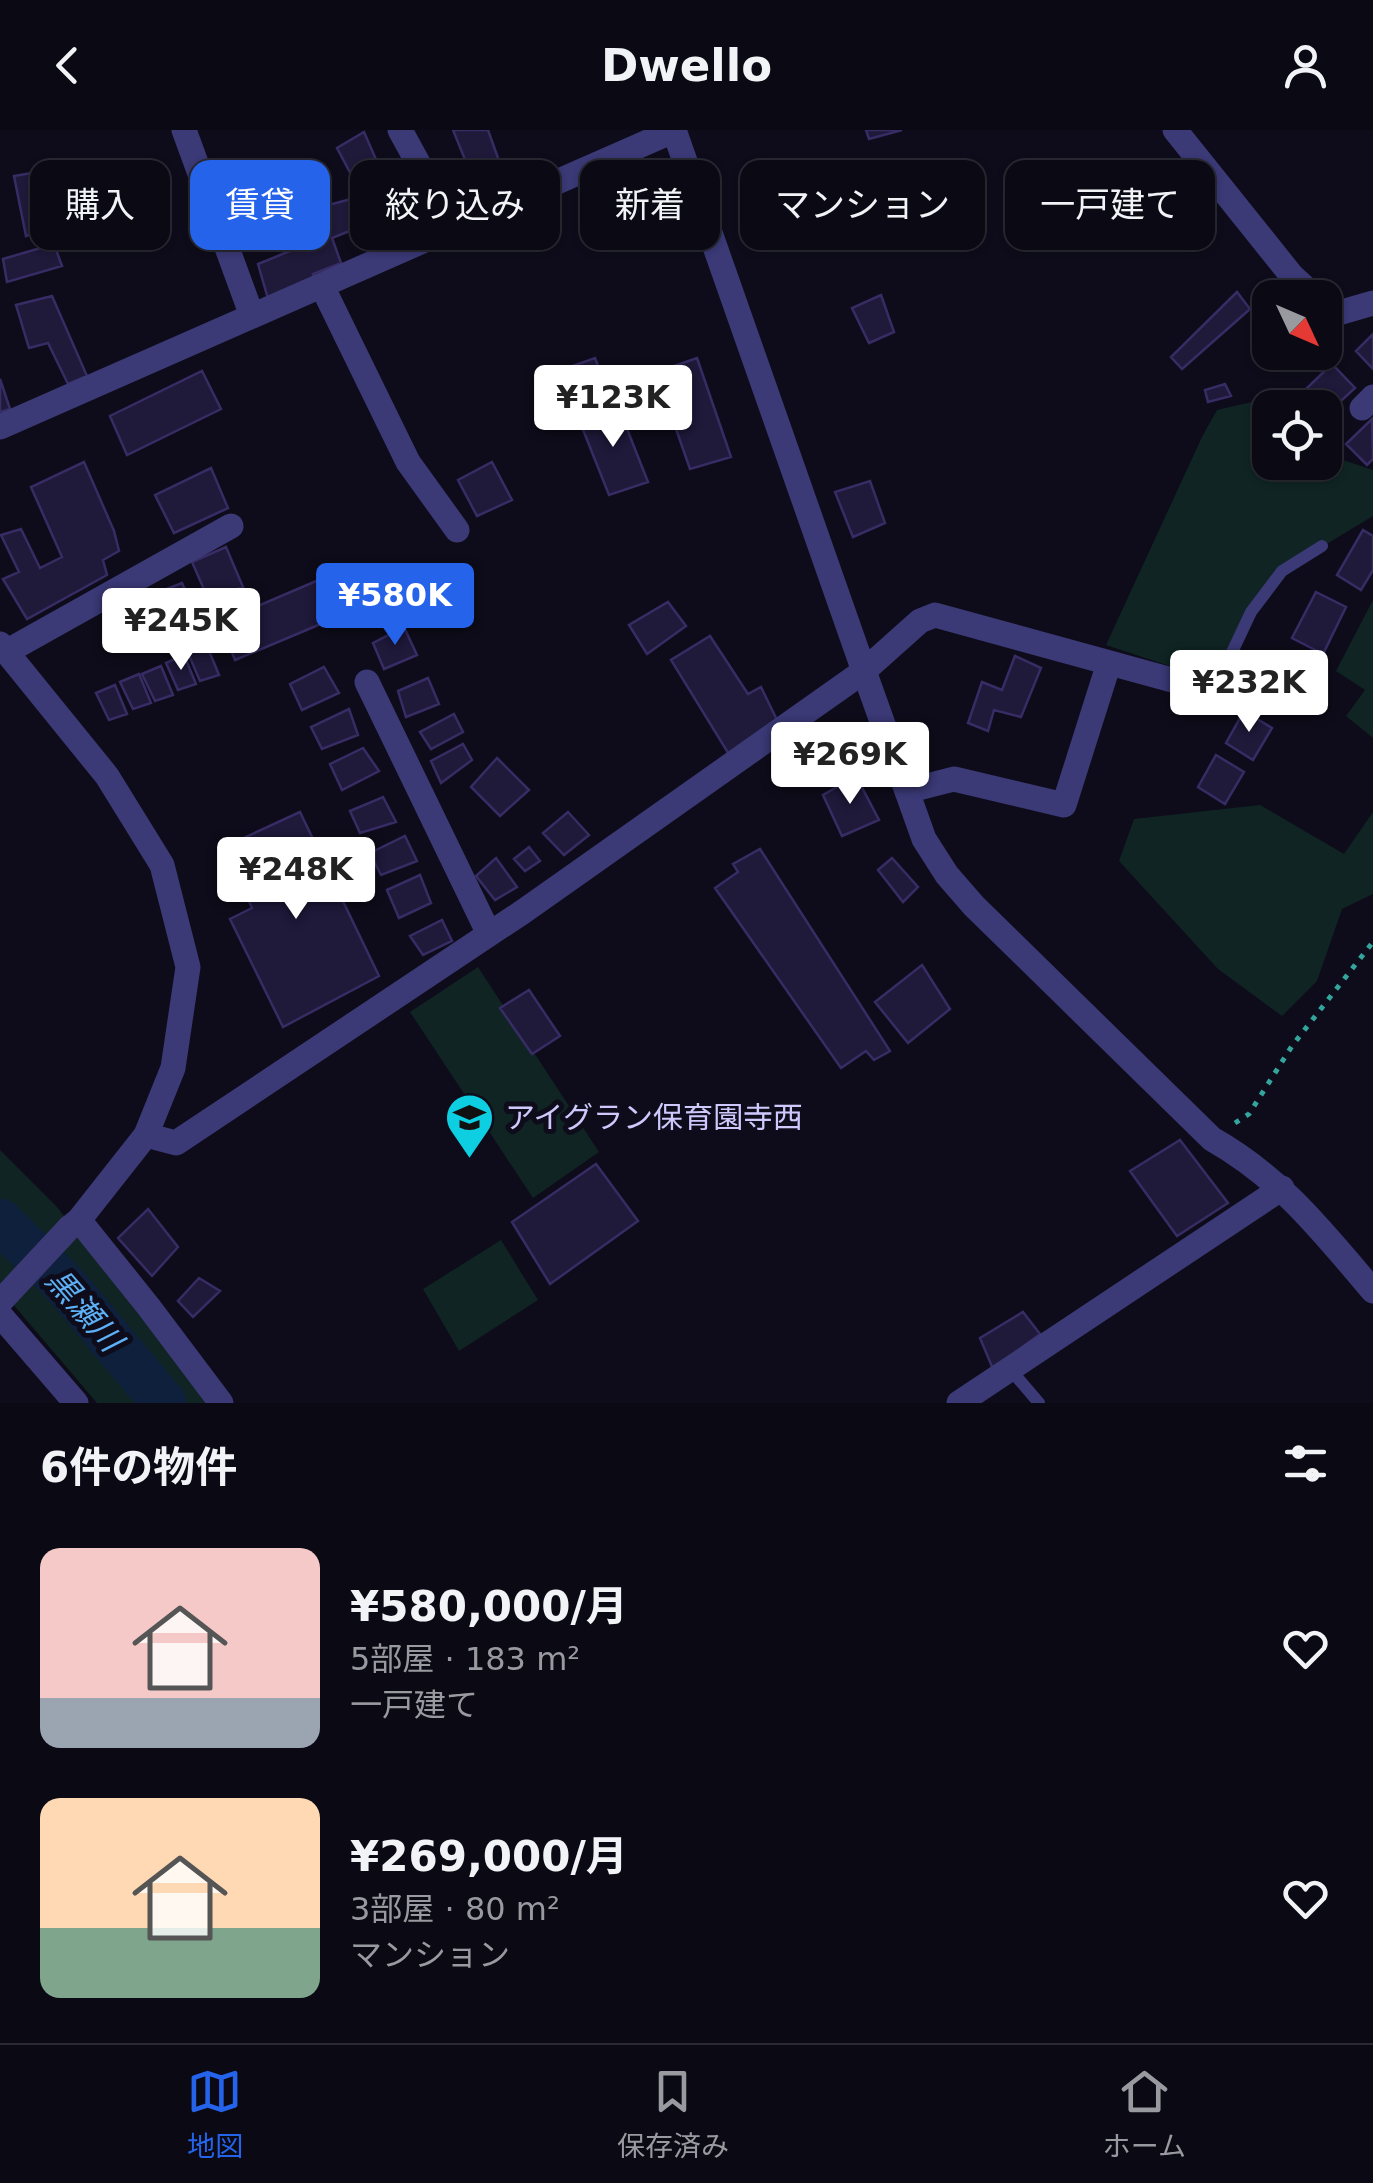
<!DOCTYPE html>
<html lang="ja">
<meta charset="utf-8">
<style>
:root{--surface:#0a0914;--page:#13121d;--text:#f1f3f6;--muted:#999aa0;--line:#2a2a34;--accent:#2563eb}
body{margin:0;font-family:"DejaVu Sans","Noto Sans JP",sans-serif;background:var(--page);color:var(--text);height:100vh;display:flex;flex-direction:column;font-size:38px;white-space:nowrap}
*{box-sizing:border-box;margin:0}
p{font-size:32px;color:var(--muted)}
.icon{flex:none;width:55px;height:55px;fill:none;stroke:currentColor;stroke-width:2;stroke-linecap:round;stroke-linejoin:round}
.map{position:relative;height:1273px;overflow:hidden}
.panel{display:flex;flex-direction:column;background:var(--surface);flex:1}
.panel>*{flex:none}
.top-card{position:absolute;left:30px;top:30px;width:1315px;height:90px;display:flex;gap:20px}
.needle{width:65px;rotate:134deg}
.tools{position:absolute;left:1252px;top:150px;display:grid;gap:20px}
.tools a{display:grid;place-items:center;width:90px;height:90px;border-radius:20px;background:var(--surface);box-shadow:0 2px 8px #0004,0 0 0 2px var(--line);font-size:50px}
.price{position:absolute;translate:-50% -85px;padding:0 22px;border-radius:10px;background:#fff;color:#222;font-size:32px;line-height:65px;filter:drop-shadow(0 2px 5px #0008)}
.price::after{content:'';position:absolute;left:50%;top:60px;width:30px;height:22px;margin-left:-15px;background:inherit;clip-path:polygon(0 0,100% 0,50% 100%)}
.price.current{background:var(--accent);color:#fff}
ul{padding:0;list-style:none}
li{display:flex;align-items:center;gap:30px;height:250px;padding:0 40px}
li span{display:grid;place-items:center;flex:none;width:280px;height:200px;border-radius:20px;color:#555}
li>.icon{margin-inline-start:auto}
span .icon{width:120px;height:120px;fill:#fffc;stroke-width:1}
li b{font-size:42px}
h2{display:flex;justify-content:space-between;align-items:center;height:120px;padding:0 40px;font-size:42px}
.tag{padding:0 35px;border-radius:20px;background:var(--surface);box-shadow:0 2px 8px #0004,0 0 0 2px var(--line);font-size:35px;line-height:90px}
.tag.current{background:var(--accent);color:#fff}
header{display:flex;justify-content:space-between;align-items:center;height:130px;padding:0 40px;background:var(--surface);font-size:45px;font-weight:600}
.tab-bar{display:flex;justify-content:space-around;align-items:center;height:140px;border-top:2px solid var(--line);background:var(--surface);font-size:28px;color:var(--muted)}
.tab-bar a{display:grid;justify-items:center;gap:5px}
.tab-bar .current{color:var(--accent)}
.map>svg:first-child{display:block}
.green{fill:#0f2423}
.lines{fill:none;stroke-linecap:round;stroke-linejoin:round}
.river{stroke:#0e203c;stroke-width:45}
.building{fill:#1f193a;stroke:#372c64;stroke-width:2.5}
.path{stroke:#33a59c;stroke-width:5;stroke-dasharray:5 8;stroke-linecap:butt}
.service{stroke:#3b3976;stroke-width:12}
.minor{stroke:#3b3976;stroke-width:25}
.tertiary{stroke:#3b3976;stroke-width:25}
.labels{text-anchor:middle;stroke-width:10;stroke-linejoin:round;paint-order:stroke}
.poi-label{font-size:30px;fill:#cec8fc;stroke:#0e0c1a;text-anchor:start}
.water-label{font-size:32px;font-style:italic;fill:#5db0f5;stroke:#0e0c1a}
</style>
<header><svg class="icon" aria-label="back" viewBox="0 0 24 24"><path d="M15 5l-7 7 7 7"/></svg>Dwello<svg class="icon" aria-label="person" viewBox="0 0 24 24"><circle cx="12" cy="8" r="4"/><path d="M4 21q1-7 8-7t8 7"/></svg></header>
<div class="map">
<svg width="1373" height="1273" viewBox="0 0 1373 1273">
<rect width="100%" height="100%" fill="#0e0c1a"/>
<path class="green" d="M 1256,271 L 1270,298 L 1270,332 L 1325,332 L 1325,324 L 1373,340 L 1373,386 L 1282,441 L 1251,482 L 1218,552 L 1106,515 L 1202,307 L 1217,280 Z
M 1373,470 L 1373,608 L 1346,586 L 1365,560 L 1336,541 Z
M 1260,675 L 1344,724 L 1373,682 L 1373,764 L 1342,779 L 1317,851 L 1282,886 L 1218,839 L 1119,731 L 1134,689 Z
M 478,837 L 599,1022 L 533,1068 L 410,882 Z
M 0,1020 L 57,1077 L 210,1273 L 97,1273 L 0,1159 Z
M 501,1110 L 538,1170 L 459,1221 L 423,1159 Z"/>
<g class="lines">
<path class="river" d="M 0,1091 L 66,1156 L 164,1273"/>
</g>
<path class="building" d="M 453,0 L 488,0 L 508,56 L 479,64 Z
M 866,0 L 902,0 L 869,9 Z
M 364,2 L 378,34 L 354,50 L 337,18 Z
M 315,40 L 325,76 L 351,69 L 362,96 L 332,108 L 341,133 L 313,144 L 315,153 L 269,172 L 258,134 L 290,121 L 272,63 Z
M 38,42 L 52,96 L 26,106 L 14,46 Z
M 400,65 L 417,94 L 380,113 L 365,81 Z
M 54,114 L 62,136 L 7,152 L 3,129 Z
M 1237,162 L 1250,179 L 1182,239 L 1171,227 Z
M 881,165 L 894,202 L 869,213 L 852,178 Z
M 52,166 L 87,246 L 68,254 L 48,213 L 29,218 L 16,175 Z
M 1373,204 L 1373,239 L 1356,221 Z
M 1276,222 L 1297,222 L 1279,240 L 1269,230 Z
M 595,228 L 611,269 L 576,282 L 561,240 Z
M 697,228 L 731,327 L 690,339 L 656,242 Z
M 1332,234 L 1355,258 L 1330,281 L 1306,259 Z
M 202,241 L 221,279 L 127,325 L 110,286 Z
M 0,249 L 10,279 L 0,282 Z
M 1225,254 L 1231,266 L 1208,272 L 1205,260 Z
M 1300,262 L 1314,278 L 1284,278 Z
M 618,276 L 648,352 L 609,365 L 578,287 Z
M 1372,289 L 1373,329 L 1367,335 L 1346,314 Z
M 84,332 L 114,401 L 119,421 L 103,430 L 107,445 L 27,489 L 3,449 L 19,442 L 1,405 L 21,399 L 40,438 L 62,427 L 31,357 Z
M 492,332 L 512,370 L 477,386 L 458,350 Z
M 211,338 L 228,378 L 174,403 L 155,365 Z
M 870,351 L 885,393 L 853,407 L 835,362 Z
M 1363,400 L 1373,406 L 1373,440 L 1361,460 L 1337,445 Z
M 226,417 L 243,457 L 209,471 L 192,432 Z
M 321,449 L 335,488 L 235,530 L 220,492 Z
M 182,453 L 195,482 L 177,488 L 164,460 Z
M 160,462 L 172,492 L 154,498 L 141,470 Z
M 1316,462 L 1346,477 L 1323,524 L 1292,508 Z
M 138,472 L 150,501 L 132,507 L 119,479 Z
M 668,472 L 686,496 L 647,524 L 629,495 Z
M 404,497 L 417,525 L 384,539 L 373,513 Z
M 710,506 L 748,564 L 761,557 L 778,592 L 730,626 L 671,530 Z
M 207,516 L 219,545 L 200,551 L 188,523 Z
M 1247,523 L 1275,538 L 1281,525 L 1309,540 L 1287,583 L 1230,553 Z
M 184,525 L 196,554 L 178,560 L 166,533 Z
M 1015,526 L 1041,538 L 1021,587 L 994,580 L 988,601 L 968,593 L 982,552 L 1002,560 Z
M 161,536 L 173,565 L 155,571 L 142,544 Z
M 324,537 L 339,563 L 302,580 L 290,554 Z
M 139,544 L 151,573 L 133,579 L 120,552 Z
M 428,548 L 439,574 L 406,587 L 398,561 Z
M 115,555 L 127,584 L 109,590 L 96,563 Z
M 349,579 L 358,605 L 322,619 L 311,597 Z
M 1244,581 L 1272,598 L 1253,630 L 1226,613 Z
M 454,584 L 463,602 L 431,619 L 420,602 Z
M 463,614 L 472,630 L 441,653 L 431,631 Z
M 363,618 L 379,641 L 342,660 L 330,634 Z
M 1216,625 L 1244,642 L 1225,674 L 1198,657 Z
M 497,628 L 529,660 L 500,686 L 471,657 Z
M 856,646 L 879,690 L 842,706 L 823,665 Z
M 383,667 L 396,692 L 360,703 L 350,681 Z
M 300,682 L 379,846 L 283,897 L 230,789 L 252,778 L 224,717 Z
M 568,682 L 589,705 L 564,725 L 543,703 Z
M 405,706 L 417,731 L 381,745 L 370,723 Z
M 529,717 L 540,731 L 525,741 L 514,729 Z
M 760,719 L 890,921 L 874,930 L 866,921 L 841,938 L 715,758 L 738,742 L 733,734 Z
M 496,728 L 517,757 L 495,770 L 476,746 Z
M 892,728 L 918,757 L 903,772 L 878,740 Z
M 420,745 L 431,773 L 399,788 L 387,760 Z
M 442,790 L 452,811 L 423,825 L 410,806 Z
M 922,835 L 950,879 L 908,913 L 875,872 Z
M 529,860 L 560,906 L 532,924 L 500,878 Z
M 1180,1010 L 1228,1073 L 1177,1106 L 1130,1041 Z
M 596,1034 L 638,1091 L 550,1154 L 512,1092 Z
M 148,1079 L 178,1117 L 152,1146 L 118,1108 Z
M 199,1148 L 220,1161 L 193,1187 L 178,1171 Z
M 1023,1182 L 1040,1204 L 993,1239 L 980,1208 Z"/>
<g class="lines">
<path class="path" d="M 1235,993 L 1249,984 L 1292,916 L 1373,812"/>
<path class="service" d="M 1218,552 L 1251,482 L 1282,441 L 1322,416
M 1010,1239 L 1039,1273"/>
<path class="minor" d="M 184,0 L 252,186
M 400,0 L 453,97
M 674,0 L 864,541
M 1175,0 L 1292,146 L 1316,168
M 322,156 L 408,332 L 457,400
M 1325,175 L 1335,184 L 1373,173
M 1362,278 L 1373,267
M 0,297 L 675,0
M 6,522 L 231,396
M 367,552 L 489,804
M 907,661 L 954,649 L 1064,675 L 1109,533
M 146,1005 L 176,1013 L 524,781 L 864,541 L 920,491 L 935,485 L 1172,550 L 1218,552
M 79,1090 L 148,1176 L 221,1273
M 0,1172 L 69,1098
M 0,1185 L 76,1273
M 959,1273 L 1282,1058"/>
<path class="tertiary" d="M 0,514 L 107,646 L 162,735 L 188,837 L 173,938 L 146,1005 L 79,1090 L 69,1098
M 864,541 L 924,709 L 947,745 L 974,776 L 1212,1009 C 1281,1048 1322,1101 1373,1161"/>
</g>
<defs>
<symbol id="school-pin" viewBox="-11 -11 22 30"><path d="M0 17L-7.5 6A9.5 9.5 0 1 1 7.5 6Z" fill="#0ecfe2" stroke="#0e0c1a"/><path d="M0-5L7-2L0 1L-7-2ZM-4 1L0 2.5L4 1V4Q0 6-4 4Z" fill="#111"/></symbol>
</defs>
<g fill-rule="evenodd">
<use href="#school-pin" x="442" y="960" width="55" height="75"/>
</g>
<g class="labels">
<g class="poi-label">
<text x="505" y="998">アイグラン保育園寺西</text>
</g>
<g class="water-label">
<text transform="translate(84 1180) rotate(49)" y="11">黒瀬川</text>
</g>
</g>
</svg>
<div class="tools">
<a><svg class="needle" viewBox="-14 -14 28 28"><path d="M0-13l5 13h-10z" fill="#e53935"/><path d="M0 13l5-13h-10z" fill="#999aa0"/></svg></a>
<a><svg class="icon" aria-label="locate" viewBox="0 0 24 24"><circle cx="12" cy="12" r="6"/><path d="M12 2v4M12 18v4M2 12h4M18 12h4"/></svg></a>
</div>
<b class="price" style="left:613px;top:320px">¥123K</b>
<b class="price current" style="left:395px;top:518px">¥580K</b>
<b class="price" style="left:181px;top:543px">¥245K</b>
<b class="price" style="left:1249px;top:605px">¥232K</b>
<b class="price" style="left:850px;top:677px">¥269K</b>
<b class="price" style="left:296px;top:792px">¥248K</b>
<div class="top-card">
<a class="tag">購入</a>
<a class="tag current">賃貸</a>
<a class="tag">絞り込み</a>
<a class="tag">新着</a>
<a class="tag">マンション</a>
<a class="tag">一戸建て</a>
</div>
</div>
<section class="panel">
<h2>6件の物件<svg class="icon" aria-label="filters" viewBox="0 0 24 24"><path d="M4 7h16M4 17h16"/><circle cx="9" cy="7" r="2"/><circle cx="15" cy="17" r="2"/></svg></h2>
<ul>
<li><span style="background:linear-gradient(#f6c9c9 75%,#9aa5b1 0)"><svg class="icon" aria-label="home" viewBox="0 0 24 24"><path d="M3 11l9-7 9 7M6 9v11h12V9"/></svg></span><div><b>¥580,000/月</b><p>5部屋 · 183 m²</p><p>一戸建て</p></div><svg class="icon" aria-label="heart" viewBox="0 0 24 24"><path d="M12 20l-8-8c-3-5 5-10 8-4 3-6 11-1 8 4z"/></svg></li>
<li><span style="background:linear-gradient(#ffd9b3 65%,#7fa58c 0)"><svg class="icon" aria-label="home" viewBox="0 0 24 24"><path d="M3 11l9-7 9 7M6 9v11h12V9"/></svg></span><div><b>¥269,000/月</b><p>3部屋 · 80 m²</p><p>マンション</p></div><svg class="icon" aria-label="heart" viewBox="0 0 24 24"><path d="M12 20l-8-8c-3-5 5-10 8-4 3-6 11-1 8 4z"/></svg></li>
</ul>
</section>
<nav class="tab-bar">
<a class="current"><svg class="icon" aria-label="map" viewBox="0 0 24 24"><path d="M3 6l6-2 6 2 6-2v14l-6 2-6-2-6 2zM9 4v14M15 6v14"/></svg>地図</a>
<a><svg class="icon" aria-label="saved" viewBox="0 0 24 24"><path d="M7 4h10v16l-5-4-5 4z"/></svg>保存済み</a>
<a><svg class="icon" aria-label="home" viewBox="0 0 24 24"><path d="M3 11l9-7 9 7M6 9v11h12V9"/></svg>ホーム</a>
</nav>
